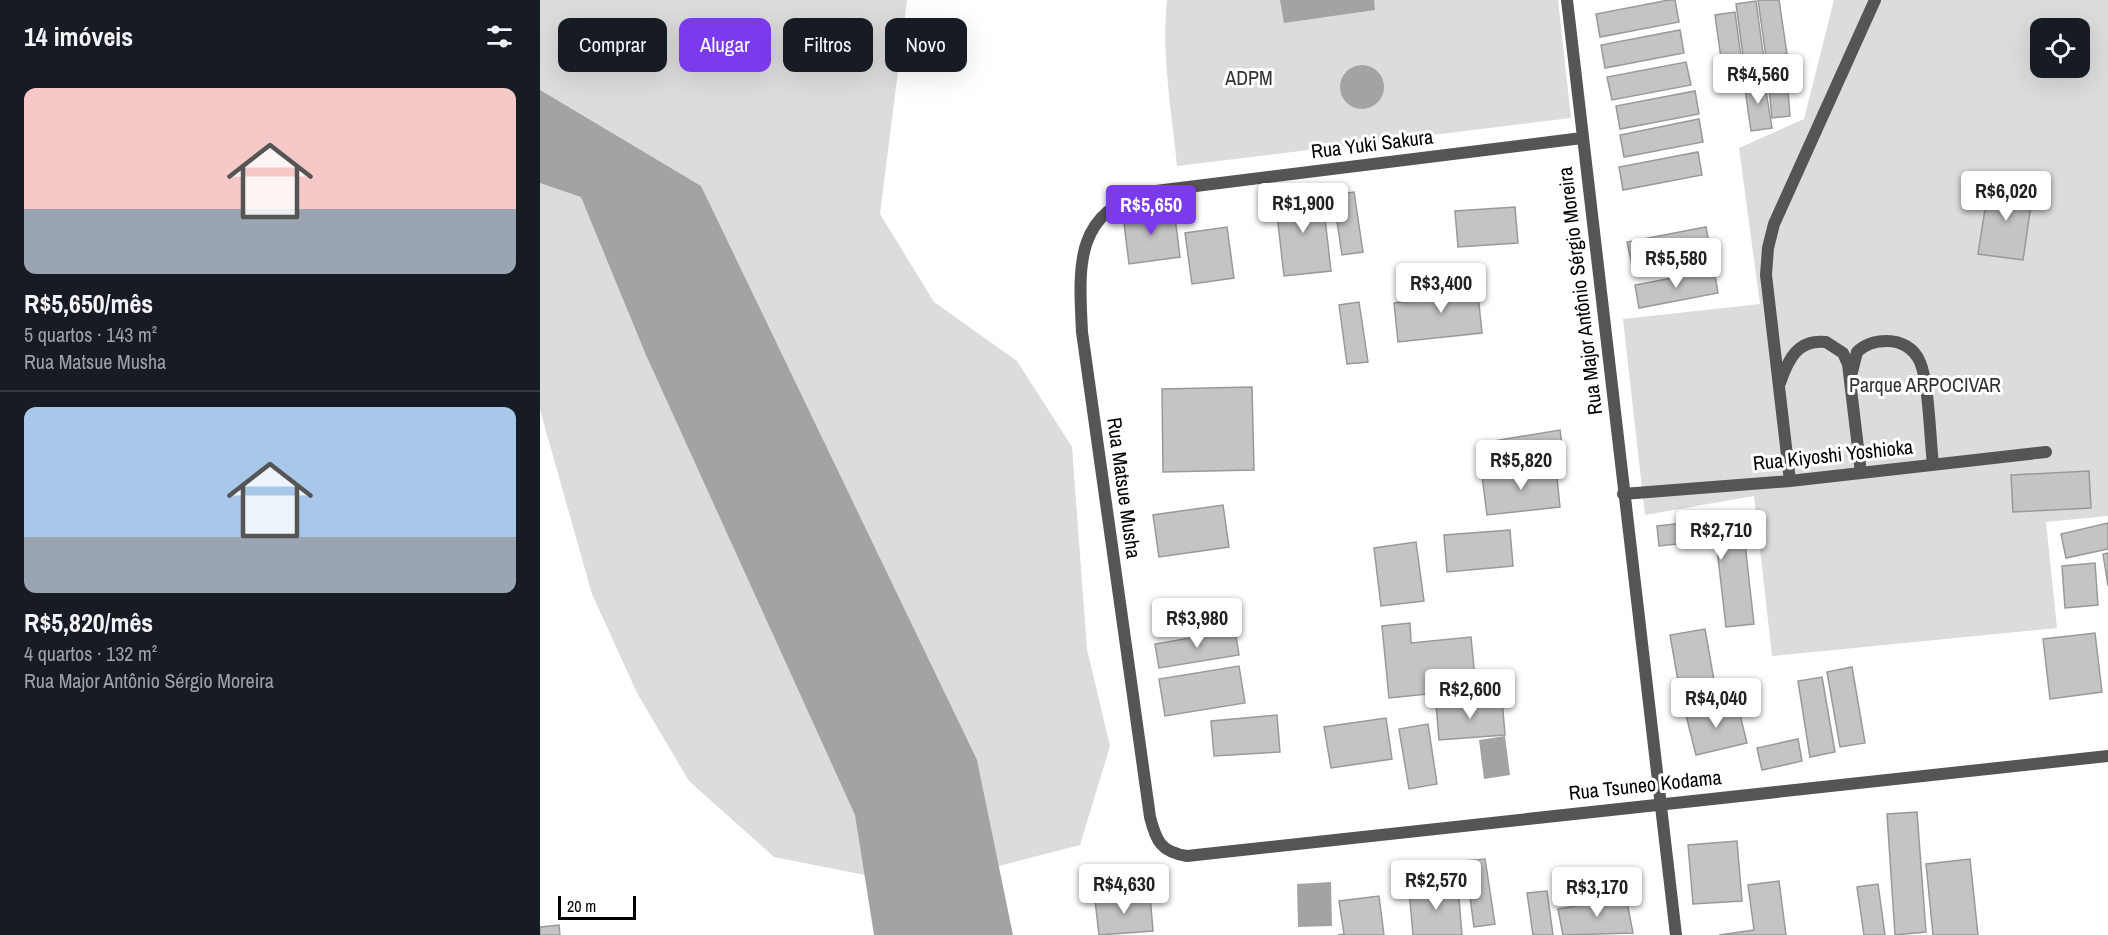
<!DOCTYPE html>
<html lang="pt">
<meta charset="utf-8">
<style>
:root{--surface:#171b24;--page:#20242c;--text:#f1f3f6;--muted:#9ea1a6;--line:#363941;--accent:#7c3aed}
body{margin:0;font-family:"Archivo Narrow",sans-serif;background:var(--page);color:var(--text);height:100vh;display:flex;flex-direction:column;font-size:22px;white-space:nowrap}
*{box-sizing:border-box;margin:0}
p{font-size:20px;color:var(--muted)}
.icon{flex:none;width:33px;height:33px;fill:none;stroke:currentColor;stroke-width:2;stroke-linecap:round;stroke-linejoin:round}
.map{position:relative;flex:1;overflow:hidden}
.side{display:flex;flex-direction:column;background:var(--surface);width:540px}
.side>*{flex:none}
.guide{position:absolute;left:18px;top:18px;width:570px;height:54px;display:flex;gap:12px}
.controls{position:absolute;left:1490px;top:18px;display:grid;gap:12px}
.controls a{display:grid;place-items:center;width:60px;height:60px;border-radius:12px;background:var(--surface);box-shadow:0 6px 24px #0002;font-size:30px}
.scale{position:absolute;left:18px;bottom:15px;width:78px;box-sizing:border-box;padding-left:6px;border:3px solid #000;border-top:0;font-size:16px;line-height:21px;white-space:nowrap;color:#000;-webkit-text-stroke:4px #fff;paint-order:stroke}
.price{position:absolute;translate:-50% -51px;padding:0 14px;border-radius:6px;background:#fff;color:#222;font-size:20px;line-height:39px;filter:drop-shadow(0 2px 3px #0008)}
.price::after{content:'';position:absolute;left:50%;top:36px;width:18px;height:14px;margin-left:-9px;background:inherit;clip-path:polygon(0 0,100% 0,50% 100%)}
.price.current{background:var(--accent);color:#fff}
ul{padding:0;list-style:none}
li{display:grid;align-content:center;gap:12px;height:318px;padding:0 24px}
li+li{border-top:2px solid var(--line)}
li span{display:grid;place-items:center;height:186px;border-radius:12px;color:#555}
li>.icon{margin-inline-start:auto}
span .icon{width:108px;height:108px;fill:#fffc;stroke-width:1}
li b{font-size:26px}
h2{display:flex;justify-content:space-between;align-items:center;height:72px;padding:0 24px;font-size:26px}
.tag{padding:0 21px;border-radius:12px;background:var(--surface);box-shadow:0 6px 24px #0002;font-size:21px;line-height:54px}
.tag.current{background:var(--accent);color:#fff}
main{display:flex;flex:1;min-height:0}
.map>svg:first-child{display:block}
.green{fill:#dcdcdc;fill-rule:evenodd}
.water{fill:#a3a3a3}
.building{fill:#c4c4c4;stroke:#999;stroke-width:1.5}
.lines{fill:none;stroke-linecap:round;stroke-linejoin:round}
.lane{stroke:#555;stroke-width:12}
.street{stroke:#555;stroke-width:12}
.labels{text-anchor:middle;stroke-width:6;stroke-linejoin:round;paint-order:stroke}
.park-label{font-size:20px;fill:#333;stroke:#fff}
.street-label{font-size:20px;fill:#000;stroke:#fff}
</style>
<main>
<section class="side">
<h2>14 imóveis<svg class="icon" aria-label="filters" viewBox="0 0 24 24"><path d="M4 7h16M4 17h16"/><circle cx="9" cy="7" r="2"/><circle cx="15" cy="17" r="2"/></svg></h2>
<ul>
<li><span style="background:linear-gradient(#f6c9c9 65%,#9aa5b1 0)"><svg class="icon" aria-label="home" viewBox="0 0 24 24"><path d="M3 11l9-7 9 7M6 9v11h12V9"/></svg></span><div><b>R$5,650/mês</b><p>5 quartos · 143 m²</p><p>Rua Matsue Musha</p></div></li>
<li><span style="background:linear-gradient(#a9c7e8 70%,#9aa5b1 0)"><svg class="icon" aria-label="home" viewBox="0 0 24 24"><path d="M3 11l9-7 9 7M6 9v11h12V9"/></svg></span><div><b>R$5,820/mês</b><p>4 quartos · 132 m²</p><p>Rua Major Antônio Sérgio Moreira</p></div></li>
</ul>
</section>
<div class="map">
<svg width="1568" height="935" viewBox="0 0 1568 935">
<rect width="100%" height="100%" fill="#fff"/>
<path class="green" d="M 0,0 L 367,0 L 340,214 L 394,302 L 477,361 L 532,447 L 547,649 L 570,746 L 540,845 L 443,870 L 340,878 L 234,857 L 149,781 L 97,693 L 52,594 L 0,410 Z
M 627,0 L 1018,0 L 1031,118 L 637,166 C 632,112 621,55 627,0 Z
M 1294,0 L 1568,0 L 1568,516 L 1506,522 L 1517,628 L 1232,656 L 1214,496 L 1105,515 L 1083,319 L 1220,304 L 1199,148 L 1264,119 ZM 1500,28 L 1539,28 L 1539,68 L 1500,68 Z"/>
<path class="water" d="M 740,0 L 834,0 L 835,10 L 744,23 Z
M800 87a22 22 0 1 1 44 0a22 22 0 1 1-44 0Z
M 0,90 L 161,186 L 437,760 L 473,935 L 334,935 L 315,815 L 106,355 L 41,197 L 0,183 Z
M 965,736 L 970,775 L 944,779 L 939,740 Z
M 791,882 L 792,926 L 758,927 L 757,884 Z"/>
<path class="building" d="M 1129,0 L 1135,0 L 1139,22 L 1060,37 L 1056,14 Z
M 1218,0 L 1239,0 L 1247,54 L 1226,57 Z
M 1216,1 L 1225,67 L 1205,70 L 1196,4 Z
M 1195,12 L 1204,78 L 1184,80 L 1175,15 Z
M 1140,30 L 1144,53 L 1065,68 L 1061,45 Z
M 1146,62 L 1151,85 L 1072,100 L 1067,77 Z
M 1246,66 L 1250,116 L 1232,118 L 1227,69 Z
M 1224,79 L 1232,128 L 1211,131 L 1204,82 Z
M 1155,91 L 1159,114 L 1080,129 L 1076,106 Z
M 1159,119 L 1163,142 L 1084,157 L 1080,135 Z
M 1158,152 L 1162,175 L 1083,190 L 1079,167 Z
M 1449,184 L 1493,191 L 1483,260 L 1438,254 Z
M 782,192 L 791,271 L 744,276 L 735,197 Z
M 814,192 L 823,252 L 802,255 L 793,195 Z
M 975,207 L 978,243 L 918,247 L 915,211 Z
M 634,209 L 640,257 L 589,264 L 583,215 Z
M 687,227 L 694,278 L 652,284 L 645,233 Z
M 1166,227 L 1170,249 L 1092,265 L 1087,242 Z
M 1174,270 L 1178,293 L 1099,308 L 1095,285 Z
M 936,275 L 942,333 L 858,342 L 854,303 L 912,297 L 910,278 Z
M 819,302 L 828,362 L 807,364 L 799,305 Z
M 712,387 L 714,470 L 623,472 L 622,389 Z
M 1020,430 L 1023,452 L 957,463 L 953,441 Z
M 1016,468 L 1020,507 L 947,515 L 942,476 Z
M 1549,471 L 1551,508 L 1473,512 L 1471,475 Z
M 683,505 L 689,547 L 619,557 L 613,515 Z
M 1202,517 L 1214,624 L 1186,627 L 1176,540 L 1119,546 L 1117,526 Z
M 1568,523 L 1568,549 L 1526,558 L 1521,534 Z
M 970,530 L 973,566 L 907,572 L 904,535 Z
M 876,542 L 884,601 L 841,606 L 834,548 Z
M 1568,553 L 1568,586 L 1563,554 Z
M 1555,563 L 1558,605 L 1525,608 L 1522,566 Z
M 870,623 L 871,643 L 931,637 L 936,689 L 849,698 L 842,626 Z
M 1165,629 L 1176,692 L 1141,698 L 1130,635 Z
M 695,630 L 699,655 L 619,668 L 615,644 Z
M 1555,633 L 1562,692 L 1510,699 L 1503,639 Z
M 699,666 L 705,703 L 625,716 L 619,679 Z
M 1312,667 L 1325,743 L 1300,747 L 1287,672 Z
M 1282,677 L 1295,752 L 1270,757 L 1258,681 Z
M 962,699 L 965,735 L 899,740 L 896,704 Z
M 1197,703 L 1207,743 L 1156,755 L 1146,715 Z
M 737,715 L 740,752 L 674,756 L 671,721 Z
M 846,718 L 852,759 L 791,768 L 784,727 Z
M 888,724 L 897,784 L 869,789 L 859,729 Z
M 1258,739 L 1262,761 L 1222,770 L 1217,748 Z
M 1377,812 L 1386,932 L 1355,935 L 1347,814 Z
M 1197,841 L 1202,901 L 1153,904 L 1148,845 Z
M 945,859 L 955,924 L 934,927 L 925,861 Z
M 1430,859 L 1438,935 L 1393,935 L 1386,864 Z
M 1239,881 L 1246,935 L 1179,935 L 1214,930 L 1208,885 Z
M 1338,884 L 1345,935 L 1324,935 L 1317,887 Z
M 918,886 L 922,935 L 873,935 L 869,890 Z
M 1007,891 L 1013,935 L 993,935 L 987,893 Z
M 610,895 L 613,931 L 559,935 L 555,900 Z
M 839,896 L 844,935 L 798,935 L 804,934 L 799,901 Z
M 1086,897 L 1093,933 L 1023,935 L 1018,909 Z
M 19,925 L 20,935 L 0,935 L 0,927 Z"/>
<g class="lines">
<path class="lane" d="M 1312,372 L 1317,352 C 1325,344 1336,341 1347,341 C 1361,341 1374,348 1380,362 C 1389,383 1390,440 1393,464
M 1240,383 C 1248,360 1257,339 1286,342 L 1303,353 L 1308,364 L 1321,473
M 1250,481 L 1226,275 L 1228,248 L 1234,224 L 1335,0
M 1083,494 L 1250,481 L 1506,452"/>
<path class="street" d="M 1027,0 L 1136,935
M 1042,138 L 608,192 C 533,212 539,268 542,332 L 610,817 C 616,841 621,852 647,856 L 1568,756"/>
</g>
<g class="labels">
<g class="park-label">
<text x="709" y="85">ADPM</text>
<text x="1385" y="392">Parque ARPOCIVAR</text>
</g>
<g class="street-label">
<text transform="translate(832 144) rotate(-7)" y="7">Rua Yuki Sakura</text>
<text transform="translate(1040 291) rotate(-97)" y="7">Rua Major Antônio Sérgio Moreira</text>
<text transform="translate(1293 455) rotate(-6)" y="7">Rua Kiyoshi Yoshioka</text>
<text transform="translate(584 488) rotate(82)" y="7">Rua Matsue Musha</text>
<text transform="translate(1105 785) rotate(-6)" y="7">Rua Tsuneo Kodama</text>
</g>
</g>
</svg>
<div class="controls">
<a><svg class="icon" aria-label="locate" viewBox="0 0 24 24"><circle cx="12" cy="12" r="6"/><path d="M12 2v4M12 18v4M2 12h4M18 12h4"/></svg></a>
</div>
<div class="scale">20 m</div>
<b class="price" style="left:1218px;top:105px">R$4,560</b>
<b class="price" style="left:1466px;top:222px">R$6,020</b>
<b class="price" style="left:763px;top:234px">R$1,900</b>
<b class="price current" style="left:611px;top:236px">R$5,650</b>
<b class="price" style="left:1136px;top:289px">R$5,580</b>
<b class="price" style="left:901px;top:314px">R$3,400</b>
<b class="price" style="left:981px;top:491px">R$5,820</b>
<b class="price" style="left:1181px;top:561px">R$2,710</b>
<b class="price" style="left:657px;top:649px">R$3,980</b>
<b class="price" style="left:930px;top:720px">R$2,600</b>
<b class="price" style="left:1176px;top:729px">R$4,040</b>
<b class="price" style="left:896px;top:911px">R$2,570</b>
<b class="price" style="left:584px;top:915px">R$4,630</b>
<b class="price" style="left:1057px;top:918px">R$3,170</b>
<div class="guide">
<a class="tag">Comprar</a>
<a class="tag current">Alugar</a>
<a class="tag">Filtros</a>
<a class="tag">Novo</a>
</div>
</div>
</main>
